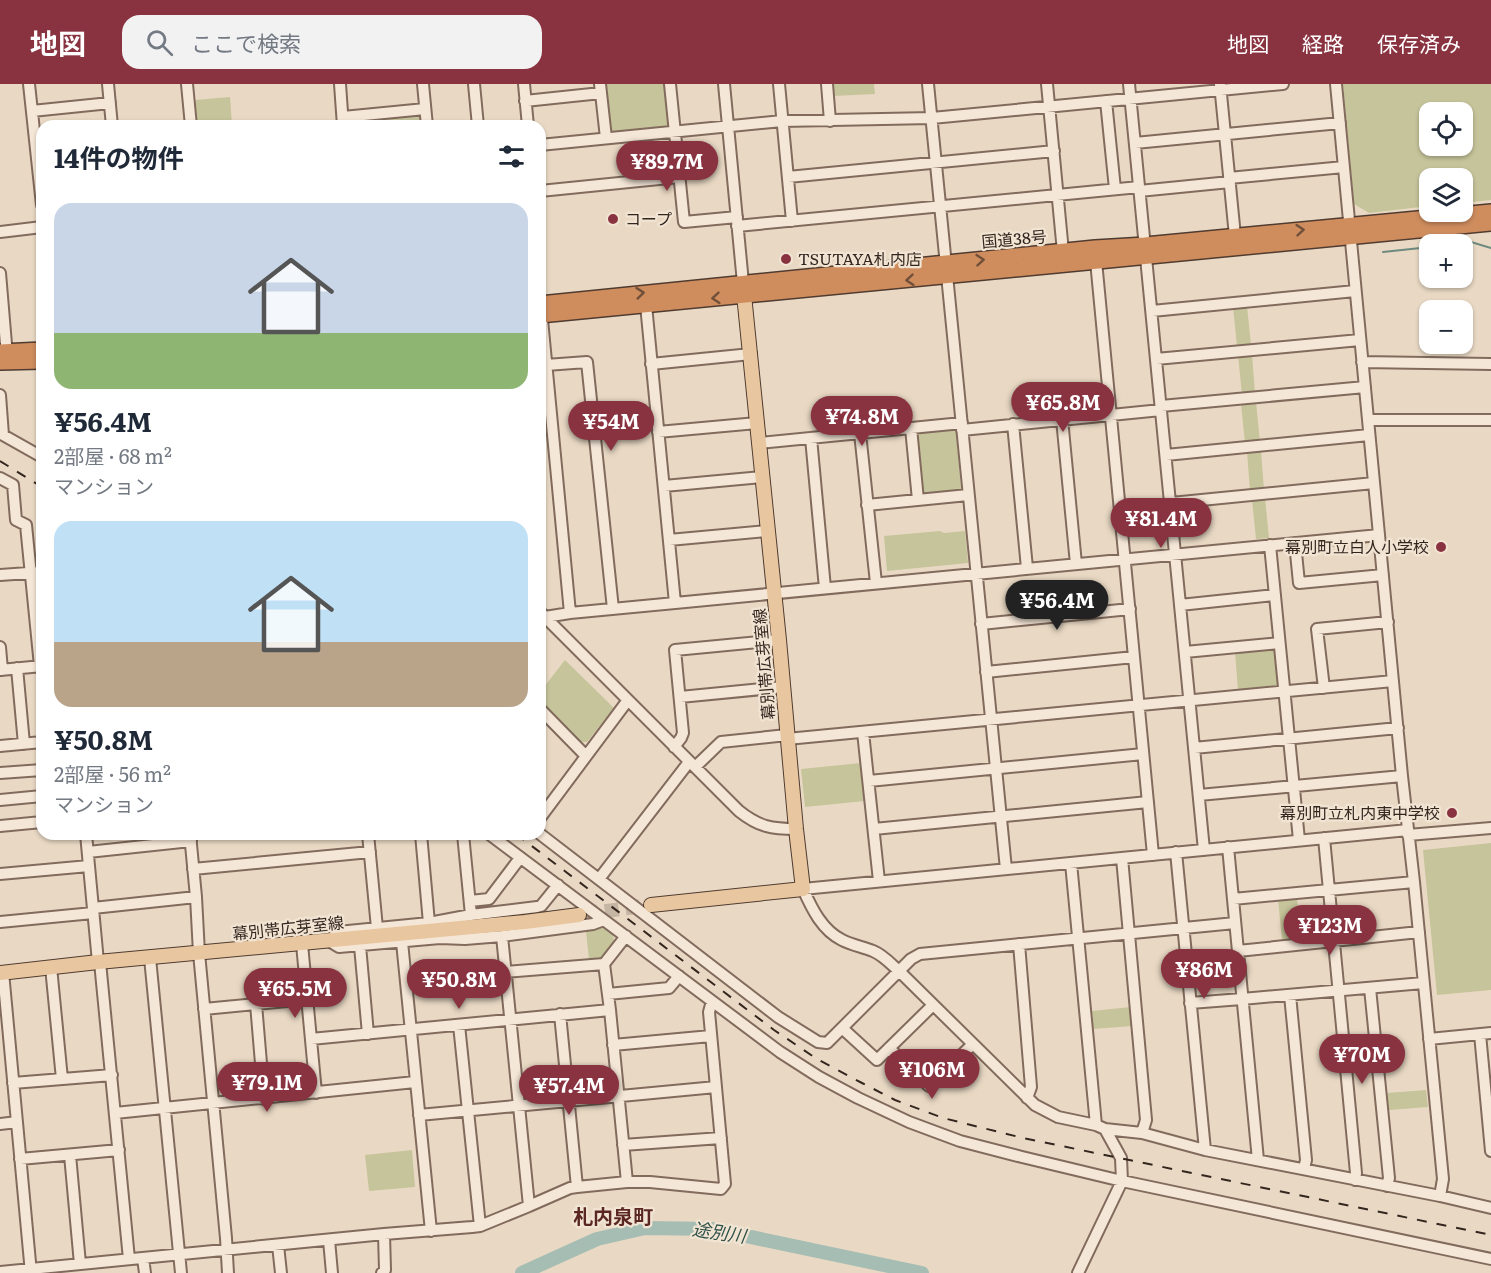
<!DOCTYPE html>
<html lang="ja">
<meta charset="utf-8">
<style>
:root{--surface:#fff;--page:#f2f2f3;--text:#1f2937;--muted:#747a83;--accent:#8a3340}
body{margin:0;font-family:Literata,"Noto Sans JP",serif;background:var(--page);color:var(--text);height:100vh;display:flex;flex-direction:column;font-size:22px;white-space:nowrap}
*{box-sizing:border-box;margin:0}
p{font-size:20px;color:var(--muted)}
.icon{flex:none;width:33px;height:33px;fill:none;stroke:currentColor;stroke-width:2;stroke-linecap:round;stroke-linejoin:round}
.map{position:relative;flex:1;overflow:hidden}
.drawer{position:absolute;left:36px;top:36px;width:510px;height:720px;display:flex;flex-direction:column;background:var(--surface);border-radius:18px;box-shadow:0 2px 4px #0004}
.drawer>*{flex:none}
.buttons{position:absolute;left:1419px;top:18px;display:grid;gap:12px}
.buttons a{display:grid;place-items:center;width:54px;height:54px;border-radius:12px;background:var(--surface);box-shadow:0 2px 4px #0004;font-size:30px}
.price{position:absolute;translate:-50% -51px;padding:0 14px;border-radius:21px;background:var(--accent);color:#fff;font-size:20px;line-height:39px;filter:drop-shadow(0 2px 3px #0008)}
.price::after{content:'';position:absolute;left:50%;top:36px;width:18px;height:14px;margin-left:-9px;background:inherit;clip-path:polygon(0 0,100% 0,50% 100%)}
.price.active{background:#222;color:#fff}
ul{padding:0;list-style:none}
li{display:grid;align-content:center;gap:12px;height:318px;padding:0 18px}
li span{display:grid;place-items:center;height:186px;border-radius:18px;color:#555}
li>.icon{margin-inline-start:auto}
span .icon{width:108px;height:108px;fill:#fffc;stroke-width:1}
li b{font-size:26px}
h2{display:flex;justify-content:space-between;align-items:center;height:72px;padding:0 18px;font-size:26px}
header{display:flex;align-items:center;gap:36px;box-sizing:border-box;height:84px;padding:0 30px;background:var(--accent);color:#fff}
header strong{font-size:28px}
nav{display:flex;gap:33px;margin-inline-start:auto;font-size:21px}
.search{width:420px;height:54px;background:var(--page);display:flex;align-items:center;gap:15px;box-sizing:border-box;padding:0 21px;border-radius:18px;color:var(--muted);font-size:22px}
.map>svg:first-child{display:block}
.green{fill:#c6c49a;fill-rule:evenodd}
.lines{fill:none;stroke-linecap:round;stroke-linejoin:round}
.stream{stroke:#6e8a7f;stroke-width:2}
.river{stroke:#a6bdb3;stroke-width:14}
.major-tunnel{stroke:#c5b5a3;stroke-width:14;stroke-dasharray:14 7;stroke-linecap:butt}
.minor-casing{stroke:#826b5d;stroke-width:14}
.major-casing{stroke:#503b30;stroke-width:16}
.highway-casing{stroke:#503b30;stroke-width:18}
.minor{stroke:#f5e7d7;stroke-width:10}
.major{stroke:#e8c7a0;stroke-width:14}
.highway{stroke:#cf8d5e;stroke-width:15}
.rail{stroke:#33261f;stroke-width:2;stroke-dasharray:10 10;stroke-linecap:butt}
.oneway{stroke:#714f38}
.poi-dot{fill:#8a3340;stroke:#f1e4d3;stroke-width:2}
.labels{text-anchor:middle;stroke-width:4.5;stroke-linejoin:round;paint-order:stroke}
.poi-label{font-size:16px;fill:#33261f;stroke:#f1e4d3;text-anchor:start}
.street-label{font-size:16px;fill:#33261f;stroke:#f1e4d3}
.water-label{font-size:18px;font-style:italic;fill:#30514a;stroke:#f1e4d3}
.quarter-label{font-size:20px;font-weight:bold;fill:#5b2723;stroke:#f1e4d3}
</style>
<header>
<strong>地図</strong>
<div class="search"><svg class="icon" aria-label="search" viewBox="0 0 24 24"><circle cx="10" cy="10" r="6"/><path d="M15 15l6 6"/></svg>ここで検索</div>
<nav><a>地図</a><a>経路</a><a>保存済み</a></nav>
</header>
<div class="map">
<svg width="1491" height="1189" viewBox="0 0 1491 1189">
<rect width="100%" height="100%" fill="#e9d9c4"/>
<path class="green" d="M 605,0 L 665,0 L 669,41 L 667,44 L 613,49 L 610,46 Z
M 832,0 L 874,0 L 875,10 L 833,12 Z
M 1343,0 L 1491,0 L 1491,116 L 1463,119 L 1462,94 L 1430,94 L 1429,122 L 1369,129 L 1354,120 ZM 1430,28 L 1462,28 L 1462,62 L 1430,62 Z
M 230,13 L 232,42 L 198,42 L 195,16 Z
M 419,31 L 421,33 L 422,42 L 349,42 L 351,39 Z
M 1247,222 L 1251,261 L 1237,262 L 1233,223 Z
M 1252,270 L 1255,310 L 1242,311 L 1238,271 Z
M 1256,318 L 1260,358 L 1245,359 L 1241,320 Z
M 953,346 L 956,348 L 961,405 L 959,408 L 924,411 L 921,409 L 915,352 L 918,349 Z
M 1261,367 L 1264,406 L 1250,407 L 1247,368 Z
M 1265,414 L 1269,454 L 1256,455 L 1252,416 Z
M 940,447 L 944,449 L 965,447 L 968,479 L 887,487 L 884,452 Z
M 1276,564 L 1279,601 L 1277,603 L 1238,607 L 1235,568 Z
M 565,576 L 614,624 L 587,658 L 580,658 L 540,618 L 540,608 Z
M 861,679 L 865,717 L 805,723 L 801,685 Z
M 1491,759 L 1491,906 L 1437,911 L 1423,766 Z
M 1297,814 L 1301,856 L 1282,857 L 1278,815 Z
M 603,844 L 613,851 L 614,857 L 602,874 L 589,876 L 586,847 Z
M 1131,923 L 1132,942 L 1093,945 L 1092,927 Z
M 1426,1006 L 1428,1023 L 1389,1026 L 1387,1009 Z
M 412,1066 L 415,1103 L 369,1107 L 365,1071 Z"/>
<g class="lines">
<path class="stream" d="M 1452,160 L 1471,158 L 1491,164
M 1383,168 L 1430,163"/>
<path class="river" d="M 522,1189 L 597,1155 L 645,1144 L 713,1145 L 922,1189"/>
<path class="major-tunnel" d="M 584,830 L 651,821"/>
<defs>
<path id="minor" d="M 29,0 L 42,121
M 108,0 L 112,42
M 187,0 L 191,42
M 340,0 L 343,42
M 423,0 L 427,42
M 474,0 L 478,42
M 524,0 L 528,42
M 600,0 L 606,54
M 670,0 L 684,138 L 737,133
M 724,0 L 743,199
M 779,0 L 792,137
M 827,0 L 830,37
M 928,0 L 1006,785
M 1047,0 L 1063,168
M 1129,0 L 1204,766
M 1220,0 L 1235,152
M 1336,0 L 1402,692 L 1414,798 L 1443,1095 L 1440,1112
M 525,17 L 601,9
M 1106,17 L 1115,105
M 32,27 L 110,19
M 343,33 L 425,25
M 1135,59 L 1340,39
M 540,61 L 782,37 L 932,34 L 1283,0
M 788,93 L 1054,67
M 1229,94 L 1344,83
M 540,107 L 679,93
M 1139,107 L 1230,98
M 737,142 L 1139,103
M 0,148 L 42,143
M 1096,177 L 1153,771
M 0,189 L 7,272
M 646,221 L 675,519
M 541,225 L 570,529
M 1152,227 L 1355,207
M 1156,275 L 1360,256
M 1362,278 L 1491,280
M 651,280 L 751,270
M 546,281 L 587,278 L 613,525
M 0,311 L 3,351 L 42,373
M 1161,322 L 1365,303
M 1062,335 L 1076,480
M 1368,336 L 1491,336
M 1013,340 L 1027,484
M 911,344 L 918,416
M 962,346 L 1161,326
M 658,348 L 757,339
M 860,349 L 876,499
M 811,354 L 825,504
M 759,359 L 962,339
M 1166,371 L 1369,351
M 0,394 L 13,401 L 16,436 L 26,441 L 40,582
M 664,402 L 762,393
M 1171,419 L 1374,399
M 867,421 L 968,411
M 669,456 L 767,447
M 1295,459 L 1299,499 L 1383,491
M 1270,461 L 1299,756
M 0,491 L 42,488
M 1180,521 L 1275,511
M 541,529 L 739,727 C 759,743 772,745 796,745
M 545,533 L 570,529 L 675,519 L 1379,451
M 981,540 L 1130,525
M 0,563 L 2,586
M 1185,568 L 1279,559
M 17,584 L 24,660
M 0,586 L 42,582
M 986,588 L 1134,573
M 1324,604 L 1317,545 L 1388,538
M 680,613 L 783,603
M 540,625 L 586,672
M 863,648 L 879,797
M 787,655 L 1393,597
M 0,662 L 42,658
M 674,663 L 681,654 L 683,649 L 675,566 L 779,556
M 1194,664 L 1398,644
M 695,683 L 721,658 L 787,651
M 0,689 L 42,686
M 869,697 L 1143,670
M 1199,711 L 1402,692
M 0,716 L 42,712
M 540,734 L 628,616
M 0,742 L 42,738
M 874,745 L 1148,718
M 86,750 L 98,878
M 190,750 L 196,813 L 199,869 L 226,1154 L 228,1189
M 368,750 L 377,844
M 421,750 L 429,839
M 463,750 L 471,831
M 489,750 L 780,968 L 819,993 L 858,1014 L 909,1038 L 960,1057 L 1022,1073 L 1122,1097 L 1491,1175
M 540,750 L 778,933 L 818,958 L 827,959 L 911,875 L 920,870 L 1235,839
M 1408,751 L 1491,744
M 1324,754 L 1356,1089 L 1355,1096
M 1228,763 L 1258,1076
M 88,768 L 191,757
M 1176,768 L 1205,1066
M 1122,774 L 1146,1036 L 1142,1049
M 1071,779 L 1096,1041
M 193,785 L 370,768
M 0,790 L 89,782
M 599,795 L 689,678
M 558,801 L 541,822 L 537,823 L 471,831 L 429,839 L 338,848 L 329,857 L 339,863 L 440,854 L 465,855 L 502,852 L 593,840 L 604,836
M 1233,815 L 1414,798
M 470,817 L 489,815 L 520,774
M 93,824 L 196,813
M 0,838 L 93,829
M 502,852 L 529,1122
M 626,852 L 604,880 L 610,926 L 627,1098
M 402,858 L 431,1147
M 302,860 L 316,1009
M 1019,860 L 1031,1003 L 1027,1014
M 360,862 L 368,950
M 1238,867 L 1419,848
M 150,874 L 181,1189
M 100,878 L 129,1175
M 51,883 L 62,995
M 3,888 L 31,1189
M 506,888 L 604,880
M 1370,904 L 1389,1094 L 1387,1102
M 608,910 L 669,904 L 679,892
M 1290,911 L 1306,1076 L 1304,1085
M 1190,919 L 1242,915 L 1423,899
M 256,920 L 264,1015
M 204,925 L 308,915
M 560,930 L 577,1103
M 459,941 L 480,1142
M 842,944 L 877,976 L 933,921
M 1480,950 L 1491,1067
M 311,955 L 610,926
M 1429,955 L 1491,949
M 613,961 L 711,952
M 889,964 L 929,1002 L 973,960
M 13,999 L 112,991
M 115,1029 L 415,998
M 419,1031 L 716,1003
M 0,1040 L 17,1038
M 1105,1045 L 1142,1049 L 1205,1066 L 1440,1112 L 1491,1124
M 623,1061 L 721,1054
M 70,1071 L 80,1180
M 20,1075 L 119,1066
M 329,1156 L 332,1189
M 278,1161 L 281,1189
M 143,1174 L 145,1189
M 0,1188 L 384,1150 L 472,1143 L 480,1142 L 529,1122 L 570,1104 L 577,1103 L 627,1098 L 650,1098 L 721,1105 L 725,1100 L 709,928 L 712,917
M 382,1189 L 385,1186 L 384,1150
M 1078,1189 L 1122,1097 L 1121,1074 L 1105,1045 L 1096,1041 L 1058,1033 L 1035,1021 L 899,887 C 891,880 883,871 873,867 C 863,863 852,861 842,856 C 822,846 812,825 803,805 L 1408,746"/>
<path id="major" d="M 651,821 L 803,805 L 796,745 L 779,556 L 743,201
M 0,889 L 98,878 L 525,838 L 579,831"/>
<path id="highway" d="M 540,220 L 1095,164 L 1145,161 L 1491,128
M 540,231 L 1491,139
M 0,268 L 42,266
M 0,278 L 42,277"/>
</defs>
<use href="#minor" class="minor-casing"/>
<use href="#major" class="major-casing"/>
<use href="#highway" class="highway-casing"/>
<use href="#minor" class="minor"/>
<use href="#major" class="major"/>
<use href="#highway" class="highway"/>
<path class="rail" d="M 0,377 L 42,403
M 516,750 L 774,946 L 817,975 L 862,999 L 895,1016 L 943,1034 L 1023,1054 L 1491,1151"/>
</g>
<defs><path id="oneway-chevron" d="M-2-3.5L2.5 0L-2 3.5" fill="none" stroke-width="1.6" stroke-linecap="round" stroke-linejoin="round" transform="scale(1.5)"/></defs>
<g class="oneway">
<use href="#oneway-chevron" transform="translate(1300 146) rotate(-5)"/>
<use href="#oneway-chevron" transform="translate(980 176) rotate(-5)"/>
<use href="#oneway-chevron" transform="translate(910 196) rotate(175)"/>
<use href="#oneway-chevron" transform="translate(640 209) rotate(-6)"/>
<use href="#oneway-chevron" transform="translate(716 214) rotate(175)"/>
</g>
<g class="poi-dot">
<circle cx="613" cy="135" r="6"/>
<circle cx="786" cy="175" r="6"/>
<circle cx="1441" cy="463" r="6"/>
<circle cx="1452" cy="729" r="6"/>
</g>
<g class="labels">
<g class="poi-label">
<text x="625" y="141">コープ</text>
<text x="798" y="181">TSUTAYA札内店</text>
<text x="1429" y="469" text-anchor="end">幕別町立白人小学校</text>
<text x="1440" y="735" text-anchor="end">幕別町立札内東中学校</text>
</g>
<g class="street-label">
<text transform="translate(1014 155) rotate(-5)" y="6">国道38号</text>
<text transform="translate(764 580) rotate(-95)" y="6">幕別帯広芽室線</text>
<text transform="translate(288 844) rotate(-6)" y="6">幕別帯広芽室線</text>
</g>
<g class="water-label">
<text transform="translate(719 1149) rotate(8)" y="6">途別川</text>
</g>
<g class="quarter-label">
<text x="613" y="1140">札内泉町</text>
</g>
</g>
</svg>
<div class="buttons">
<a><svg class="icon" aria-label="locate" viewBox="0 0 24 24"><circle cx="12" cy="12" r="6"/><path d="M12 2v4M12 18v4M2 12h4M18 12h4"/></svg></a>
<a><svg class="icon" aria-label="layers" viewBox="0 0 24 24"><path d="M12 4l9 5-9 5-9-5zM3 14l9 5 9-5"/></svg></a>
<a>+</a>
<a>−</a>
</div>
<b class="price" style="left:667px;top:108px">¥89.7M</b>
<b class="price" style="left:1063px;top:349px">¥65.8M</b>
<b class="price" style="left:862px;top:363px">¥74.8M</b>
<b class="price" style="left:611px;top:368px">¥54M</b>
<b class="price" style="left:1161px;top:465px">¥81.4M</b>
<b class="price active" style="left:1057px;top:547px">¥56.4M</b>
<b class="price" style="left:1330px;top:872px">¥123M</b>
<b class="price" style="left:1204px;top:916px">¥86M</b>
<b class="price" style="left:459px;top:926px">¥50.8M</b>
<b class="price" style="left:295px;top:935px">¥65.5M</b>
<b class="price" style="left:1362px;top:1001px">¥70M</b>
<b class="price" style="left:932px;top:1016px">¥106M</b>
<b class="price" style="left:267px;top:1029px">¥79.1M</b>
<b class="price" style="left:569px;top:1032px">¥57.4M</b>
<section class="drawer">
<h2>14件の物件<svg class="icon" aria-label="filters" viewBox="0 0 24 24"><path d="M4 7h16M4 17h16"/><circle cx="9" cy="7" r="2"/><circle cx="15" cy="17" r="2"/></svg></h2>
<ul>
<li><span style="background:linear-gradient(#c9d6e8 70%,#8fb573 0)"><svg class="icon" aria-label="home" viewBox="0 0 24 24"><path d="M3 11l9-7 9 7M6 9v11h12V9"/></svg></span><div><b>¥56.4M</b><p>2部屋 · 68 m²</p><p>マンション</p></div></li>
<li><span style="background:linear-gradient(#bfe0f5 65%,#b9a48a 0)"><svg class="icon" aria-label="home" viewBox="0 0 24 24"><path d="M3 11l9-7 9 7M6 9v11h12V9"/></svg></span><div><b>¥50.8M</b><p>2部屋 · 56 m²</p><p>マンション</p></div></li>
</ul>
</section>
</div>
